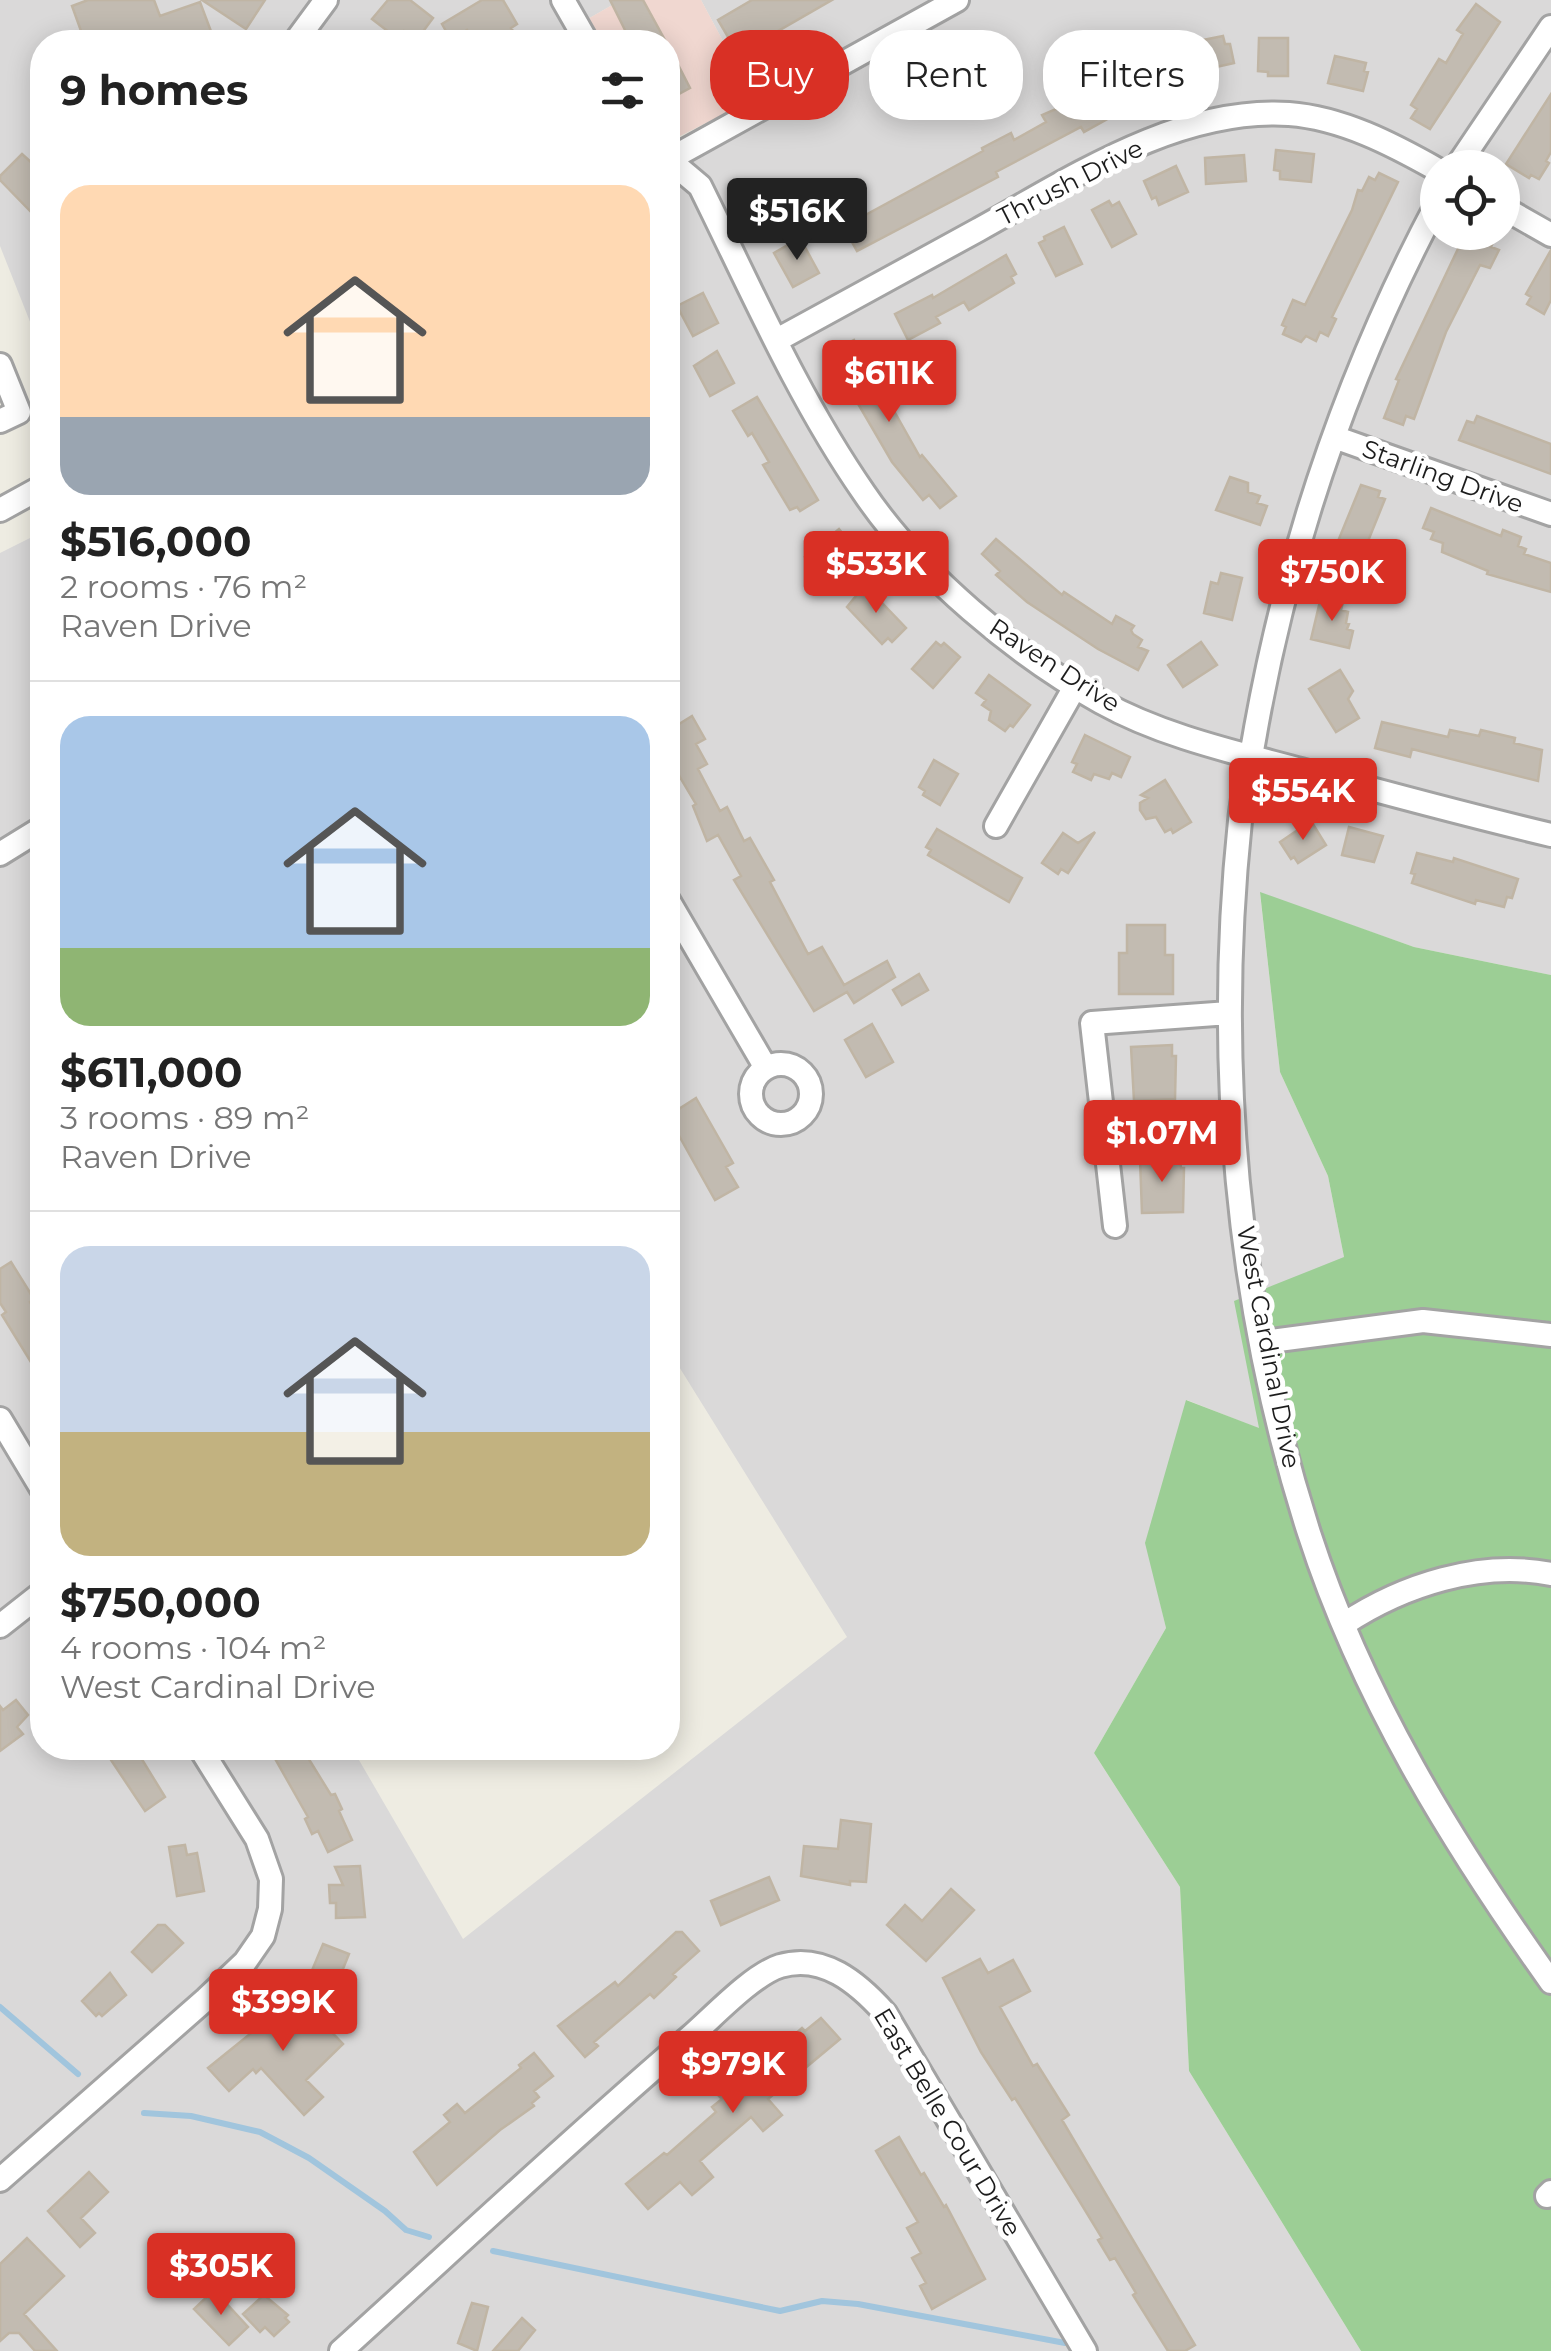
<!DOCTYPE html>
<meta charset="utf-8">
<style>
:root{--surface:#fff;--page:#f6f6f6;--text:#222;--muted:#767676;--line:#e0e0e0;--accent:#d93025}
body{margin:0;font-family:Montserrat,sans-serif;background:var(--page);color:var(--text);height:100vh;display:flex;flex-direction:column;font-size:38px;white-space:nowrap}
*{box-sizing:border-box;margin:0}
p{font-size:32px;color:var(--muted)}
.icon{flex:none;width:55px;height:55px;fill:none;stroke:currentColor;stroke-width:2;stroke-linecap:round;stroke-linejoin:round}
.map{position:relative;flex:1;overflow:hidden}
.drawer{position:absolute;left:30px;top:30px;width:650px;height:1730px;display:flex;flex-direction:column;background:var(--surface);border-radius:40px;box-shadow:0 5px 25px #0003}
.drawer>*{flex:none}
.hud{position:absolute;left:710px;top:30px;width:690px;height:90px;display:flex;gap:20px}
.controls{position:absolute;left:1420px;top:150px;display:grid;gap:20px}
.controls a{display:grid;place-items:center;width:100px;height:100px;border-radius:50%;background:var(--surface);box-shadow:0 5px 25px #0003;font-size:50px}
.price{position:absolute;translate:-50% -85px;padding:0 22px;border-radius:10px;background:var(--accent);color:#fff;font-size:32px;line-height:65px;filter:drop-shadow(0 2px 5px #0008)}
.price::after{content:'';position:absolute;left:50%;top:60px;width:30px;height:22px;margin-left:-15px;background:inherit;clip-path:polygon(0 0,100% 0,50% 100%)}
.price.current{background:#222;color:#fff}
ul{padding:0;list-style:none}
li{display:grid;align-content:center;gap:20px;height:530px;padding:0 30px}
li+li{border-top:2px solid var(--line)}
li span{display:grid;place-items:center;height:310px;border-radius:30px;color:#555}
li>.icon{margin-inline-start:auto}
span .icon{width:180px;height:180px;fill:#fffc;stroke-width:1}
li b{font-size:42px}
h2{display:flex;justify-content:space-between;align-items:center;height:120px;padding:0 30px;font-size:42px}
.chip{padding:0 35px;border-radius:40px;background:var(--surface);box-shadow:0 5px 25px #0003;font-size:35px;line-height:90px}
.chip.current{background:var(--accent);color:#fff}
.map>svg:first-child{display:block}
.residential{fill:#dad9d9;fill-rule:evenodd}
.commercial{fill:#f0d7d0}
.forest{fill:#9cce95}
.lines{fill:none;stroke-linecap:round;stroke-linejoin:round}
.stream{stroke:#a1c5dd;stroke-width:6}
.building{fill:#c2bbb1;stroke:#c0b5a4;stroke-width:2.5}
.minor-casing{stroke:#a3a3a3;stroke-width:28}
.minor{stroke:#fff;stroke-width:22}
.labels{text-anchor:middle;stroke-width:10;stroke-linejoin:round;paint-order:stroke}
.street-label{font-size:25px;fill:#1c1c1c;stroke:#fff}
</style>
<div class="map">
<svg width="1551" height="2351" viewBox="0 0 1551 2351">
<rect width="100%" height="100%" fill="#eeece2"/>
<path class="residential" d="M 0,0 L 621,0 L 586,20 L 600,42 L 42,42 L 42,352 L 0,246 Z
M 701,0 L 938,0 L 754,99 Z
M 969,0 L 1551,0 L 1551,975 L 1414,947 L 1260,893 L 1280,1072 L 1328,1176 L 1344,1257 L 1260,1429 L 1187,1400 L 1146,1542 L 1166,1628 L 1094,1753 L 1180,1887 L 1189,2071 L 1361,2351 L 0,2351 L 0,553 L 42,532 L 42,1748 L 352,1748 L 463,1939 L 847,1637 L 668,1349 L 668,164 ZM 1438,168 L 1502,168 L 1502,232 L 1438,232 Z"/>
<path class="commercial" d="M 621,0 L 701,0 L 754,99 L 668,142 L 668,42 L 600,42 L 586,20 Z"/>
<path class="forest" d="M 1260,892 L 1414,947 L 1551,975 L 1551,2351 L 1361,2351 L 1189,2071 L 1180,1887 L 1094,1753 L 1166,1628 L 1145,1543 L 1186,1400 L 1259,1428 L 1234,1301 L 1344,1257 L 1328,1176 L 1280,1072 Z"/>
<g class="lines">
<path class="stream" d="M 0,2007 L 78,2074
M 144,2113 L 191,2116 L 260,2132 L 309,2158 L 385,2211 L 406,2230 L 429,2237
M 493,2251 L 780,2311 L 822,2301 L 858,2304 L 1065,2343"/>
</g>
<path class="building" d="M 88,0 L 154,0 L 160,16 L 200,2 L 215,42 L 160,42 L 157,35 L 137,42 L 85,42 L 72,6 Z
M 202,0 L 265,0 L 246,29 Z
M 388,0 L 410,0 L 433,18 L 416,41 L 404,31 L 398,39 L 372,19 Z
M 482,0 L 503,0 L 517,24 L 511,28 L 520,42 L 474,42 L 467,30 L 451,40 L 442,24 Z
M 610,0 L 643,0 L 666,42 L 631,42 Z
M 752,0 L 832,0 L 738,54 L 718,20 Z
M 1476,4 L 1500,22 L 1430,129 L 1411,118 L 1417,109 L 1411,105 L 1439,59 L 1446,63 L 1463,34 L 1457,30 Z
M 1223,36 L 1225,44 L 1230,44 L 1234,63 L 1167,78 L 1169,86 L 1161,88 L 1162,92 L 1148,96 L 1146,91 L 1141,92 L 1132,63 L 1188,43 Z
M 1259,38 L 1288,38 L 1288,76 L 1268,76 L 1268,72 L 1258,71 Z
M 668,45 L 690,88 L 668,100 Z
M 1335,56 L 1366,63 L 1364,71 L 1368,72 L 1363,91 L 1328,83 Z
M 1097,91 L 1111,117 L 1084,132 L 1081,127 L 996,172 L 998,177 L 857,251 L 848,235 L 853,232 L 849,224 L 983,151 L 982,148 L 1011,133 L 1014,140 L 1046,122 L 1042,115 Z
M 1551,94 L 1551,152 L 1546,161 L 1549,163 L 1539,179 L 1531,175 L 1529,178 L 1506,164 Z
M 1276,150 L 1314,154 L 1311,182 L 1280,179 L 1280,171 L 1274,170 Z
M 22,154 L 42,172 L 42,202 L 32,213 L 0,180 L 0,176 Z
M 1244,155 L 1246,181 L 1206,184 L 1205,158 Z
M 1176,166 L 1188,192 L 1159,205 L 1156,197 L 1152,199 L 1144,181 Z
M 1379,173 L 1398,182 L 1332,317 L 1336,319 L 1328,336 L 1320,332 L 1316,341 L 1306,336 L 1301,342 L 1283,334 L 1286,327 L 1282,325 L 1293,300 L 1305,305 L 1352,210 L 1358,190 L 1362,191 L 1369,177 L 1375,180 Z
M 1109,201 L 1112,206 L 1119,202 L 1136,234 L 1112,247 L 1092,210 Z
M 1064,227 L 1082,264 L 1056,276 L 1039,243 L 1045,240 L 1044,237 Z
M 1466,232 L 1493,242 L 1491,247 L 1499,250 L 1490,268 L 1480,265 L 1446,332 L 1414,419 L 1406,416 L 1403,425 L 1384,418 L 1399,380 L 1396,379 Z
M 800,238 L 819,273 L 793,287 L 774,253 Z
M 1551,250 L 1551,300 L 1544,314 L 1527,304 L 1531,297 L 1526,294 Z
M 1006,255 L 1016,274 L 1011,277 L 1014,283 L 969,310 L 964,302 L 936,317 L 940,323 L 908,340 L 895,314 L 932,295 L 933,298 Z
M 703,293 L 718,323 L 693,336 L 677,306 Z
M 854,340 L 920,457 L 922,455 L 956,496 L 940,508 L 929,495 L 923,500 L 892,462 L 829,354 Z
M 717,351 L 734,383 L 710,396 L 694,366 Z
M 757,397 L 818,500 L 800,511 L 797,507 L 790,510 L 763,465 L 769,462 L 752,433 L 748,436 L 733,411 Z
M 1477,416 L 1551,444 L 1551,474 L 1459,440 L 1467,421 L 1474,423 Z
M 1230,477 L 1248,483 L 1248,492 L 1260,496 L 1257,503 L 1267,506 L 1260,525 L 1216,510 Z
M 1361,485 L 1380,491 L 1378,497 L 1385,499 L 1362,556 L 1353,553 L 1352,558 L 1334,551 Z
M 1431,508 L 1501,536 L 1503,530 L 1521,537 L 1518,546 L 1526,549 L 1524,554 L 1551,563 L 1551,592 L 1487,574 L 1488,571 L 1442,552 L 1443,543 L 1431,539 L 1434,532 L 1423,528 Z
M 839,529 L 852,545 L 846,550 L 851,556 L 822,578 L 805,557 Z
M 996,539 L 1062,595 L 1064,592 L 1112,624 L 1116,616 L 1134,626 L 1131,630 L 1133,634 L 1142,640 L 1138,647 L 1148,651 L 1138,670 L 1098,649 L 1027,602 L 996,575 L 1000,571 L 982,554 Z
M 1221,573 L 1242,578 L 1232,620 L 1204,613 L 1211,582 L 1218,584 Z
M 865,585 L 906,628 L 892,642 L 888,638 L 882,644 L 847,607 Z
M 1321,597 L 1343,602 L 1341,610 L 1348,612 L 1346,623 L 1349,624 L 1347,629 L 1353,631 L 1349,648 L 1311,639 Z
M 936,642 L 941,646 L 944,643 L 960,657 L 933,688 L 912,669 Z
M 1201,642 L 1217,665 L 1183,687 L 1168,665 Z
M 1340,670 L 1353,691 L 1348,699 L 1359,718 L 1336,732 L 1309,689 Z
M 989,675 L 1030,705 L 1013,727 L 1010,725 L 1005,731 L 989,720 L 991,711 L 982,705 L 986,700 L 976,693 Z
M 692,716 L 705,739 L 696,744 L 707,764 L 698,769 L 720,811 L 727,807 L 744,841 L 750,838 L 774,880 L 770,882 L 808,954 L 822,947 L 844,985 L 887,961 L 895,977 L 854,1003 L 847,992 L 814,1011 L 734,880 L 741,876 L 718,835 L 707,841 L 693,806 L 696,804 L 668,757 L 668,731 Z
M 1382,722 L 1448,737 L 1450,730 L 1479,736 L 1481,730 L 1515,738 L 1514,743 L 1542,750 L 1538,781 L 1412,749 L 1410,757 L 1375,748 Z
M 1085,735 L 1130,757 L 1121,777 L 1112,773 L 1109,779 L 1094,774 L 1091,780 L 1073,772 L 1077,764 L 1072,762 Z
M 934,760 L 958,774 L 940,805 L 923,795 L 925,791 L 919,787 Z
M 1165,780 L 1191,822 L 1173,833 L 1171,829 L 1165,832 L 1156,817 L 1146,819 L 1140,810 L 1140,803 L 1148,798 L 1141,795 Z
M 1311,821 L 1326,845 L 1298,863 L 1294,857 L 1291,859 L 1280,842 Z
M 1349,827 L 1383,836 L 1374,862 L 1342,855 Z
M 937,829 L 1022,878 L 1009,902 L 928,855 L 931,850 L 926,847 Z
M 1095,832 L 1068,873 L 1061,869 L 1058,874 L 1042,863 L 1063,833 L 1078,843 Z
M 1417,853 L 1453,862 L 1454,858 L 1518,879 L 1512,898 L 1507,897 L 1504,907 L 1476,900 L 1475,904 L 1412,883 L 1415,874 L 1411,873 Z
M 1127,925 L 1165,925 L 1165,955 L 1173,955 L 1173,994 L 1119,994 L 1119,953 L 1127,953 Z
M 919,974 L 928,990 L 902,1005 L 893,990 Z
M 872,1024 L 893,1062 L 866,1077 L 845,1040 Z
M 1172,1045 L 1172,1056 L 1176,1056 L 1175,1099 L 1134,1101 L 1131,1047 Z
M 696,1098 L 733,1163 L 726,1167 L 738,1187 L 715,1200 L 668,1116 Z
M 1180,1157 L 1181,1168 L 1184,1168 L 1183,1212 L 1142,1213 L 1140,1159 Z
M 11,1262 L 34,1299 L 30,1302 L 42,1323 L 42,1380 L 2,1315 L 6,1312 L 0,1303 L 0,1269 Z
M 16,1700 L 28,1715 L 17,1727 L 23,1734 L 0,1751 L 0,1706 L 3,1710 Z
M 103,1748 L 135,1748 L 165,1797 L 145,1811 Z
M 269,1748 L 302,1748 L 331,1795 L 335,1794 L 342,1809 L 339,1811 L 352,1840 L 328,1852 L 318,1831 L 312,1834 L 305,1819 L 308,1817 Z
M 841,1820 L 871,1824 L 866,1882 L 850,1881 L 850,1885 L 801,1876 L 804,1846 L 838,1849 Z
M 185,1845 L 187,1855 L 197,1853 L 204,1891 L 177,1896 L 169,1847 Z
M 360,1866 L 365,1917 L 336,1918 L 336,1903 L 330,1903 L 329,1885 L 343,1885 L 335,1867 Z
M 769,1877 L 779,1900 L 721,1925 L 711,1901 Z
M 951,1889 L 974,1910 L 926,1961 L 887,1925 L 905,1905 L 922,1921 Z
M 158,1925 L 165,1925 L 183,1943 L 152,1972 L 132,1952 Z
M 676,1932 L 682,1932 L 699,1951 L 673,1974 L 676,1977 L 654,1998 L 650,1994 L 594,2042 L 598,2046 L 585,2057 L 558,2026 L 615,1982 L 618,1986 Z
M 323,1944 L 349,1954 L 334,1991 L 308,1980 Z
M 980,1959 L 988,1973 L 1013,1960 L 1030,1991 L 1000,2007 L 1033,2066 L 1037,2064 L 1069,2115 L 1062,2120 L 1195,2345 L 1185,2351 L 1168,2351 L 1133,2295 L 1136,2293 L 1115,2258 L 1110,2260 L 1098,2240 L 1102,2238 L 1077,2197 L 1015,2098 L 1012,2100 L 981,2052 L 965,2021 L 943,1978 Z
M 110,1973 L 126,1995 L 102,2016 L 99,2013 L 96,2016 L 82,2001 Z
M 297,1996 L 343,2044 L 306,2080 L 323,2097 L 304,2115 L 261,2068 L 256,2073 L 253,2069 L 229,2091 L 208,2068 Z
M 821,2018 L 840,2039 L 768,2099 L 782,2115 L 763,2131 L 751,2117 L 700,2161 L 713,2177 L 692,2195 L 680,2182 L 648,2209 L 626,2184 L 664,2153 L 667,2155 L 716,2112 L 712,2107 L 722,2099 L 718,2095 L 737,2078 L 741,2082 L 802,2028 L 805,2031 Z
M 534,2053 L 553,2076 L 534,2091 L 539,2097 L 532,2103 L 534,2106 L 500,2130 L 437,2185 L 414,2152 L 450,2122 L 444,2115 L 457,2104 L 465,2113 L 521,2068 L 519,2065 Z
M 899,2137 L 921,2175 L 924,2173 L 944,2207 L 946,2205 L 985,2279 L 932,2309 L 920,2286 L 926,2283 L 912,2258 L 921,2253 L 907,2228 L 918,2222 L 876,2151 Z
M 89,2172 L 108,2192 L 81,2218 L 95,2233 L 80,2247 L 48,2211 Z
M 27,2238 L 64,2276 L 24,2314 L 57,2351 L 35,2351 L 19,2333 L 9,2333 L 0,2341 L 0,2264 Z
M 214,2290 L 248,2327 L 229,2345 L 194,2309 Z
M 264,2295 L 288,2315 L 285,2318 L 289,2322 L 274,2336 L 265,2327 L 260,2332 L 243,2314 Z
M 472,2303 L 488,2307 L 477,2351 L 458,2343 Z
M 522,2318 L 535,2330 L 518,2351 L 493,2351 Z"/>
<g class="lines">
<defs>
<path id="minor" d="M 563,0 L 587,42
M 295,42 L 326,0
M 668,159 L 700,186 C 751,289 798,398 864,493 C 919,574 1016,655 1101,702 C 1162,736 1234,752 1301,770 C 1385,793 1467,815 1551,835
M 668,160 L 957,0
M 1456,168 L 1551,27
M 1438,202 C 1350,367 1289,544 1256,728 C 1251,759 1243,790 1240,821 C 1215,1058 1236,1306 1309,1533 C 1362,1697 1452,1843 1551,1982
M 1502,207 L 1551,235
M 777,340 C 844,303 911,266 978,230 C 1072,178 1177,107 1289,114 C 1342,118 1392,144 1438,170
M 0,365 L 19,412 L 0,421
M 1334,437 L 1551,514
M 0,510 L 42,487
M 996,826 L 1076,685
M 0,854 L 42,828
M 668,900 L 766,1068
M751 1094a30 30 0 1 1 60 0a30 30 0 1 1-60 0Z
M 1103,1134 L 1233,1120
M 1115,1226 L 1092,1023 L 1229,1013
M 1263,1342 L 1423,1321 L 1551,1335
M 0,1419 L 42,1489
M 1344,1624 C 1403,1585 1480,1560 1551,1574
M 0,1626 L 42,1593
M 0,2180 L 206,1999 L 245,1962 L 263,1936 L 270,1909 L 271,1879 L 257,1839 L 200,1748
M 1547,2196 L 1551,2192
M 341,2351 C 457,2246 572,2138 691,2036 C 714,2016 752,1975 780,1966 C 823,1953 858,1983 885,2013 L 1085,2351"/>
</defs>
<use href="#minor" class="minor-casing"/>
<use href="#minor" class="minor"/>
</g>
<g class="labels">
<g class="street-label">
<text transform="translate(1070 182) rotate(-27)" y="9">Thrush Drive</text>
<text transform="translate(1443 476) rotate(20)" y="9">Starling Drive</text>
<text transform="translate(1055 665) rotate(33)" y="9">Raven Drive</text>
<text transform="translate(1269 1347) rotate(79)" y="9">West Cardinal Drive</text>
<text transform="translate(948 2122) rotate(59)" y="9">East Belle Cour Drive</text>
</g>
</g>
</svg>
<div class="controls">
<a><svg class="icon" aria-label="locate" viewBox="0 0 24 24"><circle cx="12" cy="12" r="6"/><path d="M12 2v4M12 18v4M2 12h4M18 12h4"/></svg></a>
</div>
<b class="price current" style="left:797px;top:263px">$516K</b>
<b class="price" style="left:889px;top:425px">$611K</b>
<b class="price" style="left:876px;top:616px">$533K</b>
<b class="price" style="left:1332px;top:624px">$750K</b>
<b class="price" style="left:1303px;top:843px">$554K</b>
<b class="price" style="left:1162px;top:1185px">$1.07M</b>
<b class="price" style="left:283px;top:2054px">$399K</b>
<b class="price" style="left:733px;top:2116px">$979K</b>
<b class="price" style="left:221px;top:2318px">$305K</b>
<div class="hud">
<a class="chip current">Buy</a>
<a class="chip">Rent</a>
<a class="chip">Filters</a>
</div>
<section class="drawer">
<h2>9 homes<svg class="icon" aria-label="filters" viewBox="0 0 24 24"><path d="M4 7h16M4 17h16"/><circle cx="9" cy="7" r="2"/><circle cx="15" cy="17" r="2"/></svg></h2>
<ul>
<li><span style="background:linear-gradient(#ffd9b3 75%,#9aa5b1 0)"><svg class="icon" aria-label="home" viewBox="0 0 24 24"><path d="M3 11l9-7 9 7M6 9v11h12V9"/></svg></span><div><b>$516,000</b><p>2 rooms · 76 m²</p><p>Raven Drive</p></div></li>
<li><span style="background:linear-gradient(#a9c7e8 75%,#8fb573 0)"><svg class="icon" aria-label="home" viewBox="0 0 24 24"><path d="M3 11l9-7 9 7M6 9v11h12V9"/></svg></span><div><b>$611,000</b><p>3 rooms · 89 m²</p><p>Raven Drive</p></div></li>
<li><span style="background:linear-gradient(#c9d6e8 60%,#c2b280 0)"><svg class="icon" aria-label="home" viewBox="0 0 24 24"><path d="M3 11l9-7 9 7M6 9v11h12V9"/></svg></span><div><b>$750,000</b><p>4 rooms · 104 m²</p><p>West Cardinal Drive</p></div></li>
</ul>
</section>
</div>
